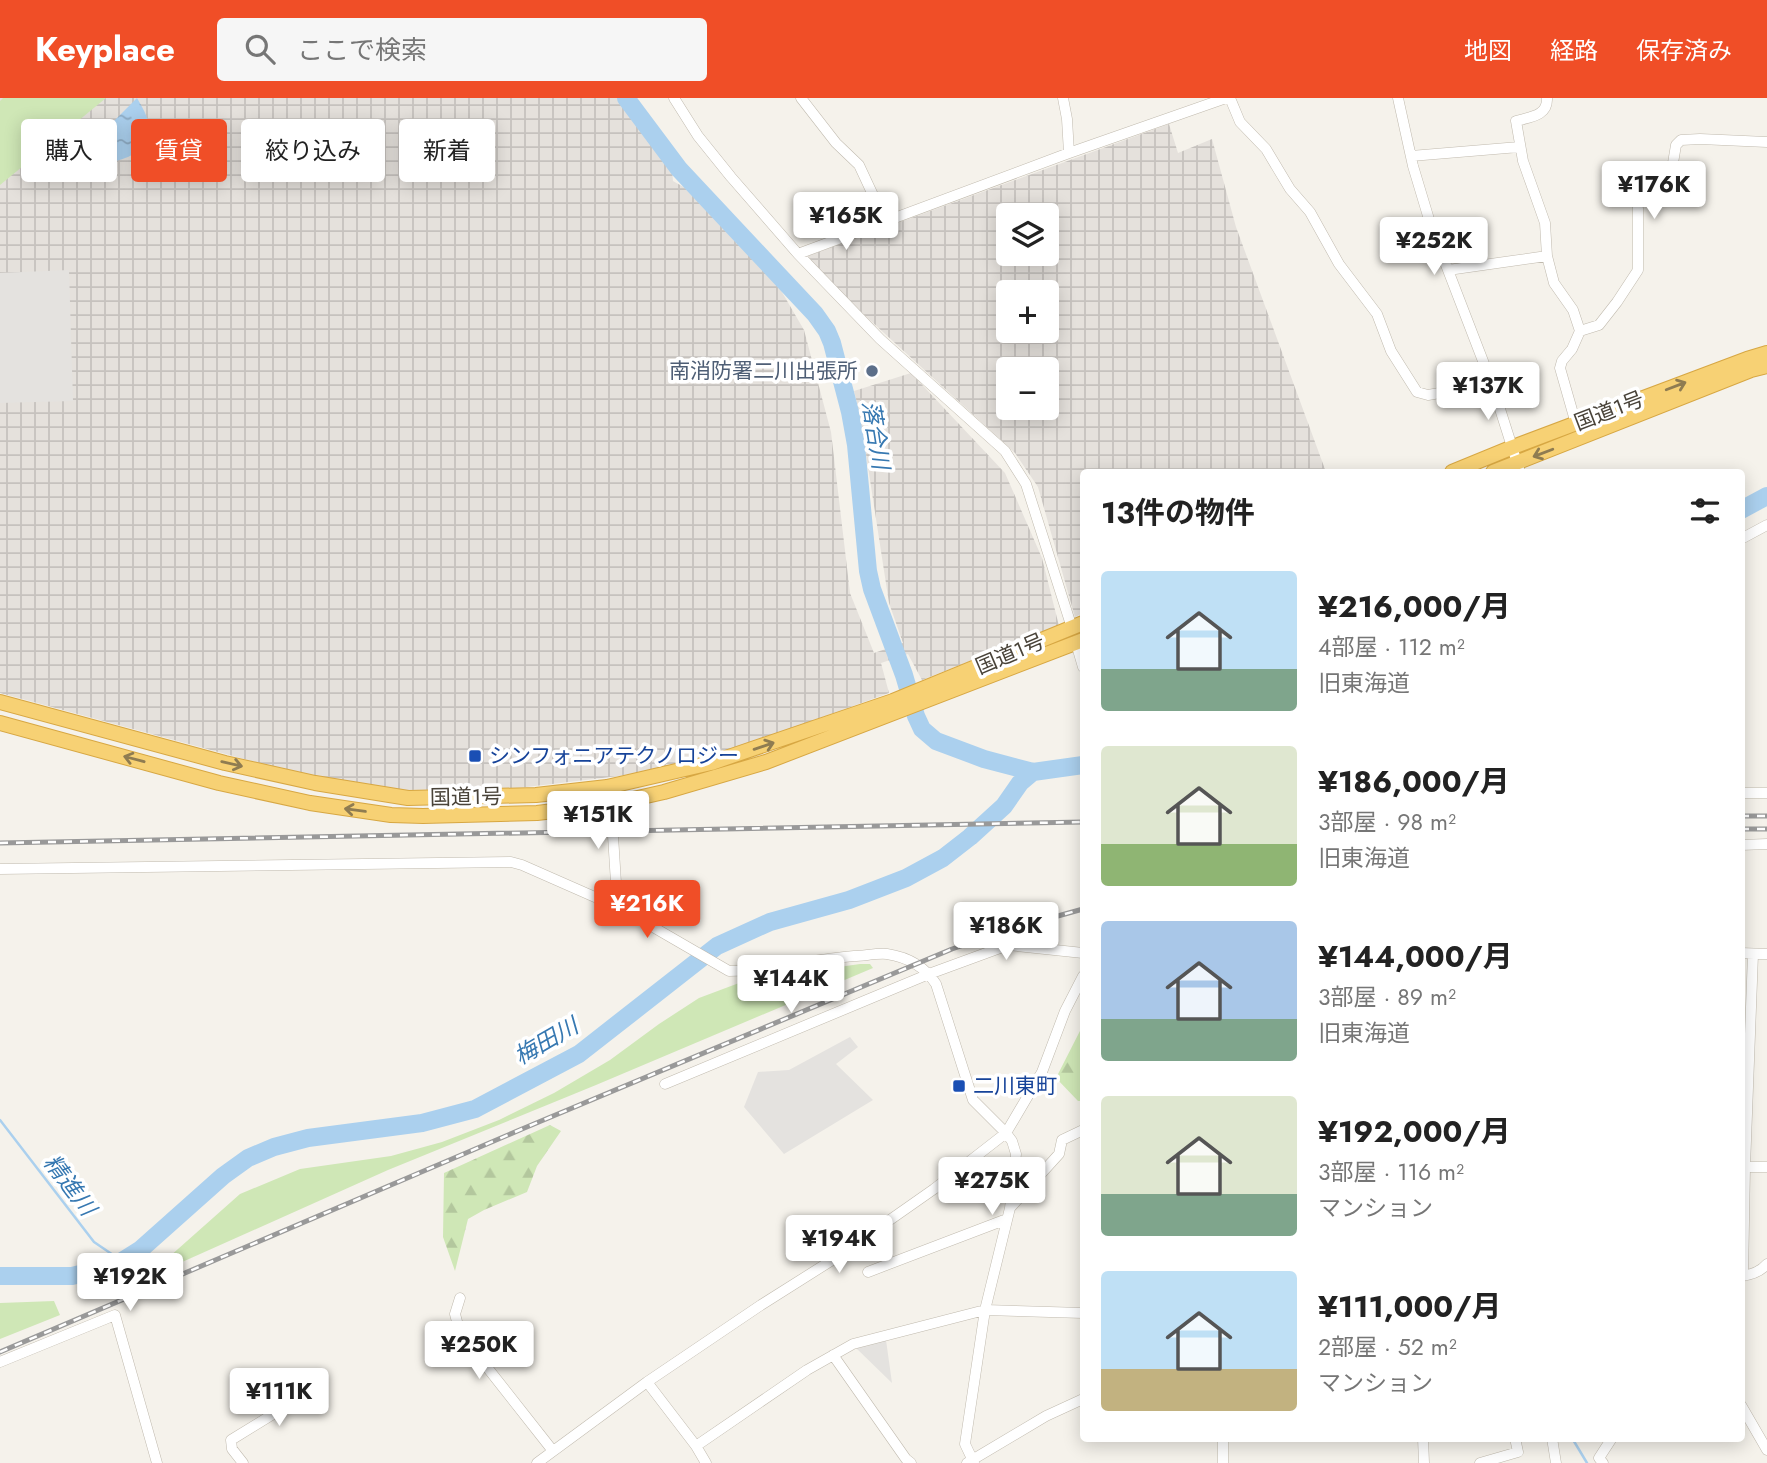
<!DOCTYPE html>
<html lang="ja">
<meta charset="utf-8">
<style>
:root{--surface:#fff;--page:#f6f6f6;--text:#222;--muted:#767676;--accent:#f04e27}
body{margin:0;font-family:Jost,"Noto Sans JP",sans-serif;background:var(--page);color:var(--text);height:100vh;display:flex;flex-direction:column;font-size:26px;white-space:nowrap}
*{box-sizing:border-box;margin:0}
p{font-size:23px;color:var(--muted)}
.icon{flex:none;width:38px;height:38px;fill:none;stroke:currentColor;stroke-width:2;stroke-linecap:round;stroke-linejoin:round}
.map{position:relative;flex:1;overflow:hidden}
.side{position:absolute;left:1080px;top:371px;width:665px;height:973px;display:flex;flex-direction:column;background:var(--surface);border-radius:7px;box-shadow:0 4px 18px #0003}
.side>*{flex:none}
.guide{position:absolute;left:21px;top:21px;width:665px;height:63px;display:flex;gap:14px}
.buttons{position:absolute;left:996px;top:105px;display:grid;gap:14px}
.buttons a{display:grid;place-items:center;width:63px;height:63px;border-radius:7px;background:var(--surface);box-shadow:0 4px 18px #0003;font-size:35px}
.price{position:absolute;translate:-50% -60px;padding:0 16px;border-radius:7px;background:#fff;color:#222;font-size:23px;line-height:46px;filter:drop-shadow(0 2px 4px #0008)}
.price::after{content:'';position:absolute;left:50%;top:42px;width:21px;height:16px;margin-left:-10px;background:inherit;clip-path:polygon(0 0,100% 0,50% 100%)}
.price.active{background:var(--accent);color:#fff}
ul{padding:0;list-style:none}
li{display:flex;align-items:center;gap:21px;height:175px;padding:0 21px}
li span{display:grid;place-items:center;flex:none;width:196px;height:140px;border-radius:7px;color:#555}
li>.icon{margin-inline-start:auto}
span .icon{width:84px;height:84px;fill:#fffc;stroke-width:1}
li b{font-size:30px}
h2{display:flex;justify-content:space-between;align-items:center;height:84px;padding:0 21px;font-size:30px}
.chip{padding:0 24px;border-radius:7px;background:var(--surface);box-shadow:0 4px 18px #0003;font-size:24px;line-height:63px}
.chip.active{background:var(--accent);color:#fff}
header{display:flex;align-items:center;gap:42px;box-sizing:border-box;height:98px;padding:0 35px;background:var(--accent);color:#fff}
header strong{font-size:33px}
nav{display:flex;gap:38px;margin-inline-start:auto;font-size:24px}
.search{width:490px;height:63px;background:var(--page);display:flex;align-items:center;gap:18px;box-sizing:border-box;padding:0 24px;border-radius:7px;color:var(--muted);font-size:26px}
.map>svg:first-child{display:block}
.industrial{fill:url(#industrial-grid);fill-rule:evenodd}
.green{fill:#cfe7b6}
.forest{fill:url(#forest-firs)}
.parking{fill:#e4e2df}
.water{fill:url(#water-ripples)}
.lines{fill:none;stroke-linecap:round;stroke-linejoin:round}
.stream{stroke:#abd0ee;stroke-width:2.5}
.river{stroke:#abd0ee;stroke-width:18}
.minor-casing{stroke:#c0baae;stroke-width:11}
.highway-casing{stroke:#d7a743;stroke-width:16}
.minor{stroke:#fff;stroke-width:10}
.highway{stroke:#f7d174;stroke-width:14}
.rail-casing{stroke:#999;stroke-width:5}
.rail{stroke:#fff;stroke-width:2.5;stroke-dasharray:8;stroke-linecap:butt}
.oneway{stroke:#8f7c51}
.service-dot{fill:#5c6f8a;stroke:#fff;stroke-width:2.5}
.transit-dot{fill:#1a4fb4;stroke:#fff;stroke-width:2.5}
.labels{text-anchor:middle;stroke-width:7;stroke-linejoin:round;paint-order:stroke}
.service-label{font-size:21px;fill:#4e5e75;stroke:#fff;text-anchor:end}
.street-label{font-size:21px;fill:#494339;stroke:#fff}
.transit-label{font-size:21px;fill:#164399;stroke:#fff;text-anchor:start}
.water-label{font-size:23px;font-style:italic;fill:#3678b1;stroke:#fff}
</style>
<header>
<strong>Keyplace</strong>
<div class="search"><svg class="icon" aria-label="search" viewBox="0 0 24 24"><circle cx="10" cy="10" r="6"/><path d="M15 15l6 6"/></svg>ここで検索</div>
<nav><a>地図</a><a>経路</a><a>保存済み</a></nav>
</header>
<div class="map">
<svg width="1767" height="1365" viewBox="0 0 1767 1365">
<defs>
<pattern id="industrial-grid" width="8" height="8" patternUnits="userSpaceOnUse" patternTransform="scale(1.75)"><rect width="8" height="8" fill="#e5e1dc"/><path d="M0 4h8M4 0v8" fill="none" stroke="#c6c2be"/></pattern>
<pattern id="forest-firs" width="22" height="20" patternUnits="userSpaceOnUse" patternTransform="scale(1.75)"><rect width="22" height="20" fill="#cfe7b6"/><path d="M5 1l3.5 6h-7zM16 11l3.5 6h-7z" fill="#b3c79d"/></pattern>
<pattern id="water-ripples" width="26" height="14" patternUnits="userSpaceOnUse" patternTransform="scale(1.75)"><rect width="26" height="14" fill="#abd0ee"/><path d="M2 4q2-2 4 0t4 0M15 11q2-2 4 0t4 0" fill="none" stroke="#8daac2"/></pattern>
</defs>
<rect width="100%" height="100%" fill="#f5f2eb"/>
<path class="industrial" d="M 0,0 L 626,0 L 672,71 L 673,83 L 696,96 L 779,189 L 804,232 L 831,334 L 850,495 L 874,555 L 903,545 L 889,505 L 860,317 L 854,293 L 911,275 L 1005,375 L 1042,460 L 1059,528 L 922,582 L 908,556 L 881,565 L 889,595 L 740,649 L 674,668 L 619,678 L 510,691 L 405,692 L 356,686 L 285,672 L 0,595 Z
M 1169,26 L 1178,55 L 1212,41 L 1236,129 L 1326,374 L 1083,374 L 1083,515 L 1075,519 L 1038,389 L 1015,355 L 836,191 L 807,158 ZM 1008,117 L 1046,117 L 1046,156 L 1008,156 ZM 1008,194 L 1046,194 L 1046,233 L 1008,233 ZM 1008,271 L 1046,271 L 1046,310 L 1008,310 Z"/>
<path class="green" d="M 3,0 L 106,0 L 0,87 L 0,3 Z
M 860,866 L 870,866 L 873,870 L 596,987 L 388,1072 L 171,1169 L 169,1159 L 240,1096 L 300,1071 L 391,1058 L 442,1044 L 499,1022 L 554,995 L 610,962 L 659,926 L 699,900 L 747,882 Z
M 54,1203 L 60,1217 L 0,1241 L 0,1205 Z"/>
<path class="forest" d="M 1083,927 L 1083,1003 L 1078,1003 L 1056,980 Z
M 550,1027 L 561,1033 L 537,1068 L 527,1094 L 484,1112 L 468,1121 L 455,1173 L 443,1139 L 444,1075 Z"/>
<path class="parking" d="M 69,172 L 73,303 L 0,305 L 0,175 Z
M 850,939 L 858,949 L 836,966 L 873,1002 L 784,1056 L 744,1009 L 758,974 L 789,972 Z
M 886,1242 L 892,1285 L 855,1249 Z"/>
<path class="water" d="M 137,0 C 152,25 159,45 128,59 C 121,62 109,65 101,65 C 95,64 87,59 80,57 Z"/>
<g class="lines">
<path class="stream" d="M 0,1022 L 94,1144 L 122,1163
M 1572,1340 L 1587,1365"/>
<path class="river" d="M 626,0 L 679,71 L 815,216 L 827,233 L 832,245 L 850,314 L 856,347 L 868,473 L 872,491 L 904,577 L 916,618 L 922,631 L 936,643 L 984,661 L 1033,674
M 1741,412 L 1767,398
M 0,1178 L 72,1178 L 88,1174 L 122,1163 L 141,1151 L 223,1078 L 248,1060 L 274,1049 L 308,1040 L 422,1025 L 475,1011 L 579,956 L 717,848 L 770,824 L 849,802 L 906,780 L 943,760 L 970,739 L 1004,708 L 1020,685 L 1033,674 L 1083,667"/>
<defs>
<path id="minor" d="M 674,0 L 698,38 L 731,79 L 798,156 L 880,241 L 1005,353 L 1026,386 L 1072,530
M 801,0 L 836,45 L 859,67 L 873,97 L 882,124
M 1063,0 L 1067,21 L 1069,55
M 1230,0 L 1240,24 L 1266,51 L 1290,91 L 1310,114 L 1339,166 L 1377,216 L 1391,253 L 1417,294 L 1428,297 L 1474,289 L 1493,289
M 1398,0 L 1413,68 L 1431,128 L 1493,289 L 1520,374
M 1547,0 C 1548,18 1530,19 1516,23 L 1523,63 L 1545,125 L 1547,158 L 1554,185 L 1573,212 L 1580,233 L 1572,251 L 1562,263 L 1560,270 L 1576,326
M 1411,58 L 1519,49
M 798,156 L 1069,55 L 1226,0
M 1448,172 L 1547,158
M 1580,233 L 1599,227 L 1617,204 L 1638,172 L 1638,108 L 1645,95 L 1663,82 L 1672,71 L 1676,47 L 1681,42 L 1700,41 L 1767,44
M 1741,441 L 1767,427
M 1076,545 L 1083,569
M 607,689 L 611,706 L 616,785 L 622,811
M 1741,695 L 1767,695
M 1741,747 L 1767,746
M 0,771 L 511,764 L 522,767 L 622,811 L 729,873 C 771,873 812,861 854,858 C 864,858 876,855 887,856 C 907,859 925,869 936,886 L 973,1002 L 1006,1035 L 1012,1043 L 1016,1056 L 1010,1110 L 985,1212 L 965,1346 L 974,1365
M 1741,855 L 1767,856
M 665,986 L 929,876 L 1008,847 L 1083,855
M 1741,1069 L 1767,1069
M 1010,1110 L 1059,1056 L 1062,1042 L 1083,1032
M 868,1174 L 1007,1121
M 1741,1178 C 1751,1177 1761,1173 1767,1166
M 1743,1178 L 1745,1069 L 1753,856
M 460,1200 L 455,1216 L 460,1235 L 553,1353
M 833,1257 L 906,1361 L 911,1365
M 0,1264 L 115,1217 L 157,1365
M 647,1284 L 696,1348 L 706,1365
M 1741,1307 L 1767,1352
M 1423,1340 L 1424,1365
M 1552,1340 L 1556,1365
M 696,1348 L 807,1272 L 853,1246 L 985,1212 L 1083,1215
M 243,1365 L 232,1351 L 231,1342 L 309,1294
M 537,1365 L 647,1284 L 761,1207 L 837,1159 L 934,1091 L 1006,1035 L 1042,974 L 1065,913 L 1083,878
M 967,1365 L 1046,1318 L 1083,1301
M 1223,1365 L 1223,1340
M 1480,1365 L 1518,1354 L 1515,1340
M 1603,1365 L 1599,1360 L 1612,1340"/>
<path id="highway" d="M 1452,374 L 1513,349 L 1747,261 L 1767,255
M 1493,374 L 1751,272 L 1767,268
M 0,604 L 225,665 L 315,685 L 408,700 L 536,697 L 607,689 L 711,665 L 893,603 L 1083,525
M 0,625 L 219,685 L 310,705 L 391,717 L 423,718 L 537,715 L 611,706 L 664,694 L 766,664 L 1083,542"/>
</defs>
<use href="#minor" class="minor-casing"/>
<use href="#highway" class="highway-casing"/>
<use href="#minor" class="minor"/>
<use href="#highway" class="highway"/>
<defs>
<path id="rail" d="M 1741,718 L 1767,718
M 1741,731 L 1767,731
M 0,745 L 1083,724
M 0,1254 L 522,1031 L 952,851 L 1011,831 L 1083,811"/>
</defs>
<use href="#rail" class="rail-casing"/>
<use href="#rail" class="rail"/>
</g>
<defs><path id="oneway-shaft" d="M-6 0H5M1.5-3L5.5 0L1.5 3" fill="none" stroke-width="1.6" stroke-linecap="round" stroke-linejoin="round" transform="scale(1.75)"/></defs>
<g class="oneway">
<use href="#oneway-shaft" transform="translate(1676 288) rotate(-21)"/>
<use href="#oneway-shaft" transform="translate(1543 355) rotate(159)"/>
<use href="#oneway-shaft" transform="translate(764 648) rotate(-19)"/>
<use href="#oneway-shaft" transform="translate(134 661) rotate(-165)"/>
<use href="#oneway-shaft" transform="translate(232 666) rotate(13)"/>
<use href="#oneway-shaft" transform="translate(355 712) rotate(-172)"/>
</g>
<circle class="service-dot" cx="872" cy="273" r="7"/>
<g class="transit-dot">
<rect x="468" y="651" width="14" height="14" rx="3.5"/>
<rect x="952" y="981" width="14" height="14" rx="3.5"/>
</g>
<g class="labels">
<g class="service-label">
<text x="858" y="280">南消防署二川出張所</text>
</g>
<g class="street-label">
<text transform="translate(1609 313) rotate(-21)" y="7">国道1号</text>
<text transform="translate(1010 556) rotate(-23)" y="7">国道1号</text>
<text transform="translate(466 699) rotate(-1)" y="7">国道1号</text>
</g>
<g class="transit-label">
<text x="489" y="665">シンフォニアテクノロジー</text>
<text x="973" y="995">二川東町</text>
</g>
<g class="water-label">
<text transform="translate(876 337) rotate(81)" y="8">落合川</text>
<text transform="translate(546 943) rotate(-30)" y="8">梅田川</text>
<text transform="translate(70 1087) rotate(53)" y="8">精進川</text>
</g>
</g>
</svg>
<div class="buttons">
<a><svg class="icon" aria-label="layers" viewBox="0 0 24 24"><path d="M12 4l9 5-9 5-9-5zM3 14l9 5 9-5"/></svg></a>
<a>+</a>
<a>−</a>
</div>
<b class="price" style="left:1654px;top:123px">¥176K</b>
<b class="price" style="left:846px;top:154px">¥165K</b>
<b class="price" style="left:1434px;top:179px">¥252K</b>
<b class="price" style="left:1488px;top:324px">¥137K</b>
<b class="price" style="left:598px;top:753px">¥151K</b>
<b class="price active" style="left:647px;top:842px">¥216K</b>
<b class="price" style="left:1006px;top:864px">¥186K</b>
<b class="price" style="left:791px;top:917px">¥144K</b>
<b class="price" style="left:992px;top:1119px">¥275K</b>
<b class="price" style="left:839px;top:1177px">¥194K</b>
<b class="price" style="left:130px;top:1215px">¥192K</b>
<b class="price" style="left:479px;top:1283px">¥250K</b>
<b class="price" style="left:279px;top:1330px">¥111K</b>
<div class="guide">
<a class="chip">購入</a>
<a class="chip active">賃貸</a>
<a class="chip">絞り込み</a>
<a class="chip">新着</a>
</div>
<section class="side">
<h2>13件の物件<svg class="icon" aria-label="filters" viewBox="0 0 24 24"><path d="M4 7h16M4 17h16"/><circle cx="9" cy="7" r="2"/><circle cx="15" cy="17" r="2"/></svg></h2>
<ul>
<li><span style="background:linear-gradient(#bfe0f5 70%,#7fa58c 0)"><svg class="icon" aria-label="home" viewBox="0 0 24 24"><path d="M3 11l9-7 9 7M6 9v11h12V9"/></svg></span><div><b>¥216,000/月</b><p>4部屋 · 112 m²</p><p>旧東海道</p></div></li>
<li><span style="background:linear-gradient(#dfe7d0 70%,#8fb573 0)"><svg class="icon" aria-label="home" viewBox="0 0 24 24"><path d="M3 11l9-7 9 7M6 9v11h12V9"/></svg></span><div><b>¥186,000/月</b><p>3部屋 · 98 m²</p><p>旧東海道</p></div></li>
<li><span style="background:linear-gradient(#a9c7e8 70%,#7fa58c 0)"><svg class="icon" aria-label="home" viewBox="0 0 24 24"><path d="M3 11l9-7 9 7M6 9v11h12V9"/></svg></span><div><b>¥144,000/月</b><p>3部屋 · 89 m²</p><p>旧東海道</p></div></li>
<li><span style="background:linear-gradient(#dfe7d0 70%,#7fa58c 0)"><svg class="icon" aria-label="home" viewBox="0 0 24 24"><path d="M3 11l9-7 9 7M6 9v11h12V9"/></svg></span><div><b>¥192,000/月</b><p>3部屋 · 116 m²</p><p>マンション</p></div></li>
<li><span style="background:linear-gradient(#bfe0f5 70%,#c2b280 0)"><svg class="icon" aria-label="home" viewBox="0 0 24 24"><path d="M3 11l9-7 9 7M6 9v11h12V9"/></svg></span><div><b>¥111,000/月</b><p>2部屋 · 52 m²</p><p>マンション</p></div></li>
</ul>
</section>
</div>
